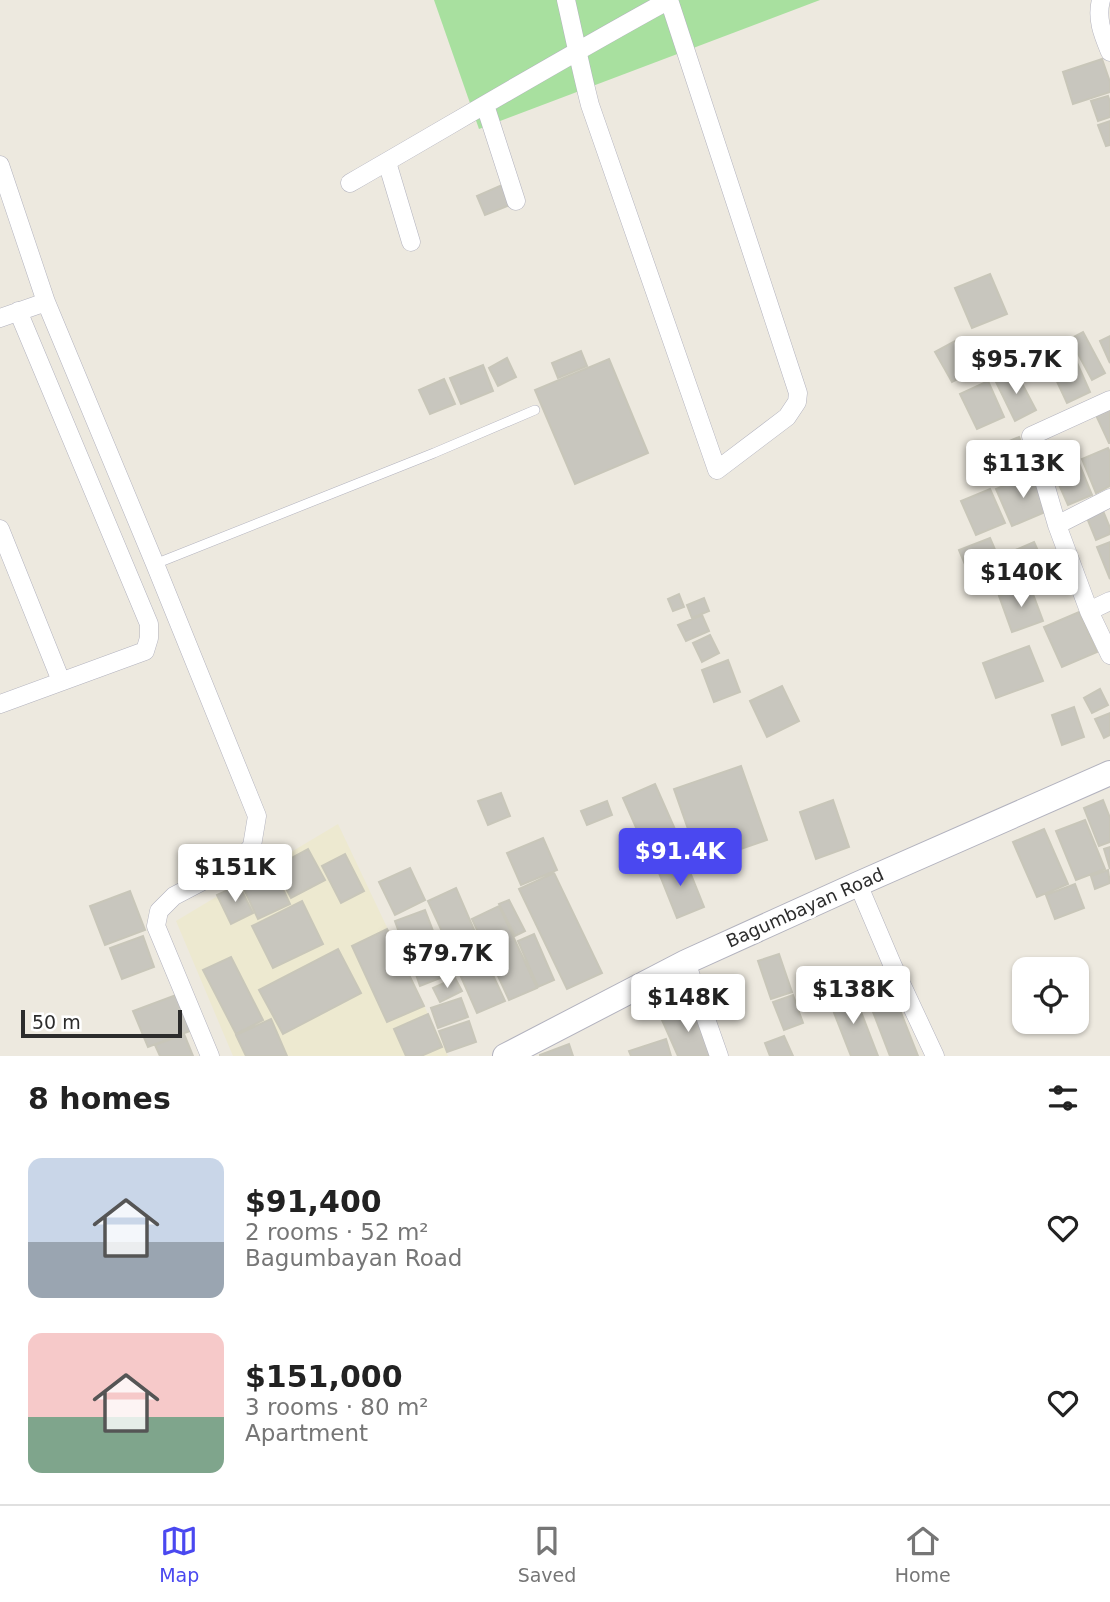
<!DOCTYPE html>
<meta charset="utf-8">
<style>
:root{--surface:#fff;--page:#f2f2f2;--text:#222;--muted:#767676;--line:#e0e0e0;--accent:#4a48f0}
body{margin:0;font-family:"DejaVu Sans",sans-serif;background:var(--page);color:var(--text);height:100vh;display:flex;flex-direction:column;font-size:26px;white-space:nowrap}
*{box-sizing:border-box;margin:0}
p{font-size:23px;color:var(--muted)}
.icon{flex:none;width:38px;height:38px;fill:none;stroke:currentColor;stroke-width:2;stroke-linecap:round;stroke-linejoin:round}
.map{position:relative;height:1056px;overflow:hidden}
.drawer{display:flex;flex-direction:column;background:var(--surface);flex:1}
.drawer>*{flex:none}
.fabs{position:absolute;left:1012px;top:957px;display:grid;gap:14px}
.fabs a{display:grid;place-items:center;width:77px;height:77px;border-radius:14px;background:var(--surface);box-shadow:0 2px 5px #0004;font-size:35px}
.scale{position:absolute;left:21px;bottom:18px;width:161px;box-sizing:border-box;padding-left:7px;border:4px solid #2c2c2c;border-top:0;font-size:19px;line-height:24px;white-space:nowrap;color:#2c2c2c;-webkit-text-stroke:5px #fff;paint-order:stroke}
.price{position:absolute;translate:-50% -60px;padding:0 16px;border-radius:7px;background:#fff;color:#222;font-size:23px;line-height:46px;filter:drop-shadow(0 2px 4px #0008)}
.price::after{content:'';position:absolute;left:50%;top:42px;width:21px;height:16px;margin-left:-10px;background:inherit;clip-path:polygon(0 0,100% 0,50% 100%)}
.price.active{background:var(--accent);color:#fff}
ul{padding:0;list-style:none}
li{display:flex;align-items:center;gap:21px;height:175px;padding:0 28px}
li span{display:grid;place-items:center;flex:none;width:196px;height:140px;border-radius:14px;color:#555}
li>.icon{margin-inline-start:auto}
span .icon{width:84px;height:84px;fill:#fffc;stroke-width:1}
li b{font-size:30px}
h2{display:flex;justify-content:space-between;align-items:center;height:84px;padding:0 28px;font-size:30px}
.tab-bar{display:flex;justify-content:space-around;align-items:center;height:98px;border-top:2px solid var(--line);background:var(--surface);font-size:19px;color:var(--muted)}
.tab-bar a{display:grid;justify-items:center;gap:4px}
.tab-bar .active{color:var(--accent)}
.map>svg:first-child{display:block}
.education{fill:#ede9d0}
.green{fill:#a8e09f}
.building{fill:#c8c6be;stroke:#c8c6b9;stroke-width:2}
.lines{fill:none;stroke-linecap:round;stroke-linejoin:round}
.lane-casing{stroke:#b2b2be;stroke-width:10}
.street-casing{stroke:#b2b2be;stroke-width:19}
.secondary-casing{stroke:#b2b2be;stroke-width:26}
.lane{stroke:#fff;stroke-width:9}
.street{stroke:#fff;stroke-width:18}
.secondary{stroke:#fff;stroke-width:24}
.labels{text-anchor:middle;stroke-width:6;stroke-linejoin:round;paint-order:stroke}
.street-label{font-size:18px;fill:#2c2c2c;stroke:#fff}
</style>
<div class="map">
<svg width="1110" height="1056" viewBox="0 0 1110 1056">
<rect width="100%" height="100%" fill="#ede9df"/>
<path class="education" d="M 338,824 L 448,1056 L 233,1056 L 176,921 Z"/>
<path class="green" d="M 434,0 L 820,0 L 479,129 Z"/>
<path class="building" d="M 1102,59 L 1110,82 L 1110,92 L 1073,104 L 1063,72 Z
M 1108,96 L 1110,102 L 1110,117 L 1098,121 L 1091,101 Z
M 1110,121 L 1110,145 L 1106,146 L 1098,125 Z
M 502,185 L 510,205 L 485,215 L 477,196 Z
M 990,274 L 1007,314 L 972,328 L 955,288 Z
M 1083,332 L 1105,373 L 1092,380 L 1070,339 Z
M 1110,336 L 1110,363 L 1100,341 Z
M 955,341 L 973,371 L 952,382 L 935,352 Z
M 1070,347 L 1090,392 L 1067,403 L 1046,358 Z
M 581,351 L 587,366 L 558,378 L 552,363 Z
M 507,358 L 516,377 L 498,386 L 489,368 Z
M 609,359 L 648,453 L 575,484 L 535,390 Z
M 483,365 L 493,391 L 461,404 L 450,378 Z
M 1016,372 L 1036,410 L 1015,421 L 996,382 Z
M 444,379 L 455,404 L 430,414 L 419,390 Z
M 988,381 L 1004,417 L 977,429 L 960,394 Z
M 1110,407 L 1110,443 L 1109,443 L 1095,413 Z
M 1019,437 L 1032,469 L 1002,482 L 988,450 Z
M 1108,448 L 1110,452 L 1110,486 L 1096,493 L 1082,459 Z
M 1078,461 L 1092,495 L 1068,505 L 1053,471 Z
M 1034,473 L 1050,510 L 1012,526 L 996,489 Z
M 990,489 L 1005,523 L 976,535 L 961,501 Z
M 1101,506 L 1110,528 L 1110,534 L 1096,540 L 1085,513 Z
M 990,538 L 1005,573 L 974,586 L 959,550 Z
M 1034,542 L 1047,571 L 1017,584 L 1004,555 Z
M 1110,542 L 1110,579 L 1097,547 Z
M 1030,586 L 1043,621 L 1012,632 L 999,596 Z
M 679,594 L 684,607 L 673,611 L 668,599 Z
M 704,598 L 709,611 L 692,618 L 687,605 Z
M 1079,612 L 1097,652 L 1062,667 L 1044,627 Z
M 702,615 L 709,631 L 686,641 L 678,625 Z
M 710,635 L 719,653 L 702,662 L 693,643 Z
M 1029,646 L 1043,681 L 996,698 L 983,663 Z
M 728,660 L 740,692 L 714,702 L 702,670 Z
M 782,686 L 799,721 L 767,737 L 750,701 Z
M 1100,689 L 1108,705 L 1092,713 L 1084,698 Z
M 1074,707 L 1084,737 L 1062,745 L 1052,715 Z
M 1110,713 L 1110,735 L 1104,738 L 1095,719 Z
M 741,766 L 767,840 L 700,863 L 674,789 Z
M 655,784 L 685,852 L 653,866 L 623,798 Z
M 501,793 L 510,816 L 488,825 L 478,801 Z
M 833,800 L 849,847 L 816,859 L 800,812 Z
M 1103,800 L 1110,818 L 1110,842 L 1099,846 L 1084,808 Z
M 607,801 L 612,815 L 587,825 L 581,811 Z
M 1085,820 L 1105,869 L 1076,880 L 1056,831 Z
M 1044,829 L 1068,884 L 1037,897 L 1013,842 Z
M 543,838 L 557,870 L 521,885 L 507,853 Z
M 1110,847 L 1110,869 L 1104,849 Z
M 308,849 L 325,880 L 291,898 L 275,867 Z
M 345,854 L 364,891 L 341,903 L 322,866 Z
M 684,857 L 704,907 L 677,918 L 657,868 Z
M 410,868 L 425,900 L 395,915 L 379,882 Z
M 274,870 L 290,904 L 258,919 L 242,885 Z
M 1108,870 L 1110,883 L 1095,889 L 1091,876 Z
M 554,873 L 602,973 L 567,989 L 519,889 Z
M 1075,884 L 1084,908 L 1055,919 L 1046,895 Z
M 239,885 L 253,913 L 231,924 L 217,895 Z
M 456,888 L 478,939 L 451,951 L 428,901 Z
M 130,891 L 145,930 L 105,945 L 90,906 Z
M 509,900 L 525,931 L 515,936 L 499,904 Z
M 302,901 L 323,944 L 273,968 L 252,926 Z
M 499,906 L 537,988 L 509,1000 L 472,919 Z
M 425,910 L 438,944 L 407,955 L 395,921 Z
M 387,929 L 424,1006 L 387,1022 L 352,946 Z
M 534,934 L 554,980 L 538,987 L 518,941 Z
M 143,936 L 154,967 L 122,979 L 110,948 Z
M 443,948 L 453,973 L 420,986 L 411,960 Z
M 338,949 L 361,993 L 283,1034 L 259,990 Z
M 779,954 L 792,992 L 771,999 L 758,961 Z
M 231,957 L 263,1020 L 236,1034 L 203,970 Z
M 485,958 L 505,1001 L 477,1013 L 458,970 Z
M 887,977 L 918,1056 L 890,1056 L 863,986 Z
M 455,978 L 462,991 L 440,1002 L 433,988 Z
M 853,991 L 878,1056 L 851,1056 L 829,1000 Z
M 176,995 L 190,1031 L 148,1047 L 133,1011 Z
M 793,995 L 803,1023 L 784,1030 L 773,1002 Z
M 461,998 L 468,1017 L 438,1028 L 431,1008 Z
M 694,1006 L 715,1056 L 678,1056 L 662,1020 Z
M 428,1014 L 442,1047 L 421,1056 L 406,1056 L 394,1029 Z
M 271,1019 L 287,1056 L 246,1056 L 236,1035 Z
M 469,1021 L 476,1042 L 447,1052 L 439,1031 Z
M 184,1034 L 193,1056 L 160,1056 L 155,1045 Z
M 784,1036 L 793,1056 L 770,1056 L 765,1043 Z
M 666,1039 L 671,1056 L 631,1056 L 629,1051 Z
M 569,1044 L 573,1056 L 540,1056 L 540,1055 Z"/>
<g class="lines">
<defs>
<path id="lane" d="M 155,564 L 434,453 L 535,410"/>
<path id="street" d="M 1101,0 C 1096,19 1103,35 1110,52
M 485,105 L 516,201
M 387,162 L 411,242
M 0,165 L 46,302 L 155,564 L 257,816 L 252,846 L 239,862 L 174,896 L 159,911 L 156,926 L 210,1056
M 350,183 C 456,122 561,59 669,0 L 798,393 L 797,402 L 787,417 L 717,470 L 590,105 C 581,70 574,35 566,0
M 0,318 L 46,302
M 1110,400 L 1031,436 L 1057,525 L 1089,611 L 1110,655
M 1057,525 L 1110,498
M 0,529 L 61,681
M 1089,611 L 1110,601
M 0,704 L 145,651 L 149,638 L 149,624 L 18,311
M 858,884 L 892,964 L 935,1056
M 686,962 L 719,1056"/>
<path id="secondary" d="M 505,1056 L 686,962 L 858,884 L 1110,773"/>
</defs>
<use href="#lane" class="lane-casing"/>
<use href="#street" class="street-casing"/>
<use href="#secondary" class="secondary-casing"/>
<use href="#lane" class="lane"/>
<use href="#street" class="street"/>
<use href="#secondary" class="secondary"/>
</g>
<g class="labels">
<g class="street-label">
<text transform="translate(805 908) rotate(-24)" y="6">Bagumbayan Road</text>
</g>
</g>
</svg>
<div class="fabs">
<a><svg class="icon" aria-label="locate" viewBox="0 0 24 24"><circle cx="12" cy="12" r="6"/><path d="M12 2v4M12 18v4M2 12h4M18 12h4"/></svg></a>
</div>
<div class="scale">50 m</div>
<b class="price" style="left:1016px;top:396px">$95.7K</b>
<b class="price" style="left:1023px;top:500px">$113K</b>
<b class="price" style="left:1021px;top:609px">$140K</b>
<b class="price active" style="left:680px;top:888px">$91.4K</b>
<b class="price" style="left:235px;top:904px">$151K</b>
<b class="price" style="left:447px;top:990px">$79.7K</b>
<b class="price" style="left:853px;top:1026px">$138K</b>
<b class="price" style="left:688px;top:1034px">$148K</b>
</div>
<section class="drawer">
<h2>8 homes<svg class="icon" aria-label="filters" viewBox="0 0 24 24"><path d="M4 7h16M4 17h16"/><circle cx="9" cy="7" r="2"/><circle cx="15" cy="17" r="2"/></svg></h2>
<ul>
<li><span style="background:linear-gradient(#c9d6e8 60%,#9aa5b1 0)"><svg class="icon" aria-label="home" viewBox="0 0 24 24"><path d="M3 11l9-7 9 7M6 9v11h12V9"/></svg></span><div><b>$91,400</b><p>2 rooms · 52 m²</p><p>Bagumbayan Road</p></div><svg class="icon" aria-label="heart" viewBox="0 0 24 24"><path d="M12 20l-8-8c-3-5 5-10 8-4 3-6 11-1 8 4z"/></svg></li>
<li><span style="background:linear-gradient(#f6c9c9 60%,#7fa58c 0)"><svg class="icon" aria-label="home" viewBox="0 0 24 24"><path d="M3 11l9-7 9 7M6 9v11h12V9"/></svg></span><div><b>$151,000</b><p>3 rooms · 80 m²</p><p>Apartment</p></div><svg class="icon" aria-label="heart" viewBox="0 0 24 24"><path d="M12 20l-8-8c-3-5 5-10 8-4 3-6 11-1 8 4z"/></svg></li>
</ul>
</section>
<nav class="tab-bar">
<a class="active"><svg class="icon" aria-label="map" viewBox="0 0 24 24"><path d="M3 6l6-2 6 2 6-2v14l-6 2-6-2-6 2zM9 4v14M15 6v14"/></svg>Map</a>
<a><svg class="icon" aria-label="saved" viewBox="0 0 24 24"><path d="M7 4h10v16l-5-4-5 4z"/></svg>Saved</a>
<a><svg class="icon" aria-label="home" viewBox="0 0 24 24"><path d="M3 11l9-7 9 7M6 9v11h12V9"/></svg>Home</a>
</nav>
